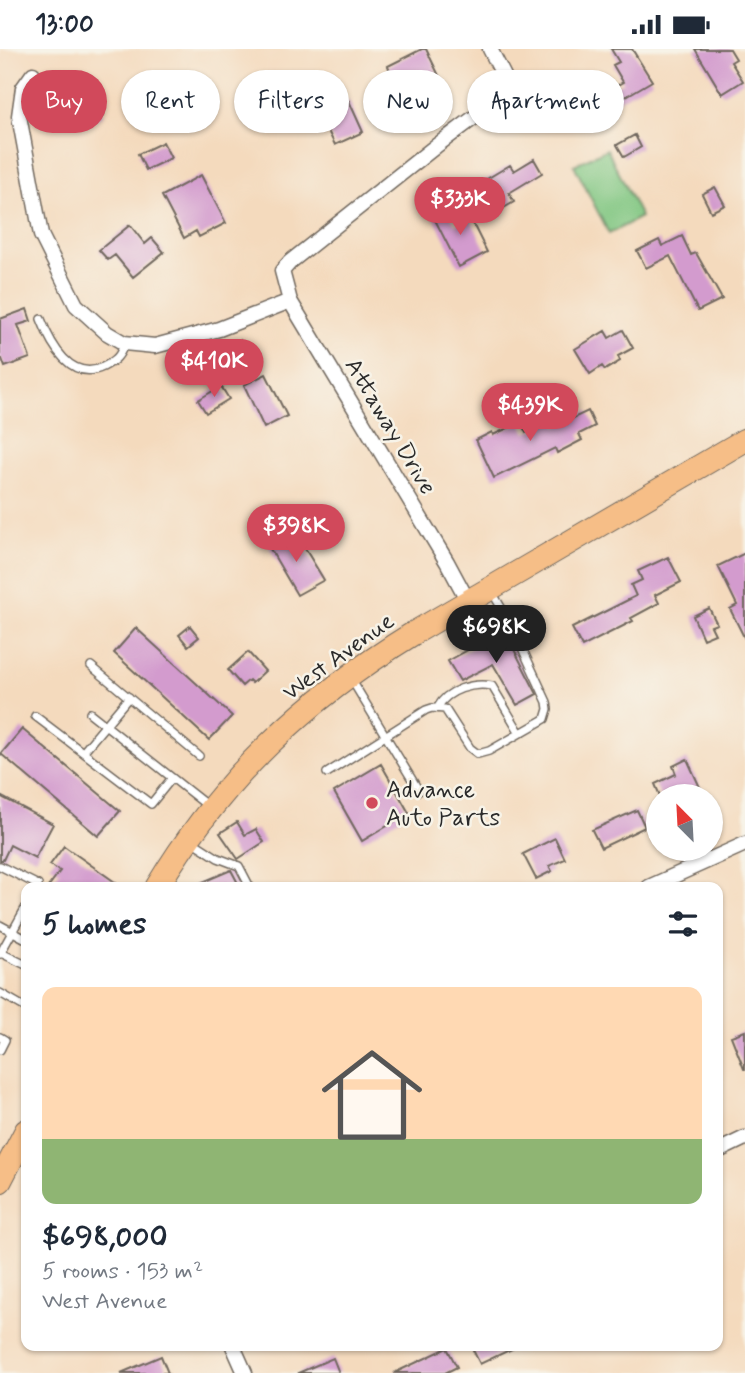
<!DOCTYPE html>
<meta charset="utf-8">
<style>
:root{--surface:#fff;--page:#f6f6f7;--text:#1f2937;--muted:#747a83;--line:#e0e1e3;--accent:#d1495b}
body{margin:0;font-family:Mynerve,sans-serif;background:var(--page);color:var(--text);height:100vh;display:flex;flex-direction:column;font-size:26px;white-space:nowrap}
*{box-sizing:border-box;margin:0}
p{font-size:23px;color:var(--muted)}
.icon{flex:none;width:38px;height:38px;fill:none;stroke:currentColor;stroke-width:2;stroke-linecap:round;stroke-linejoin:round}
.map{position:relative;flex:1;overflow:hidden}
.details{position:absolute;left:21px;top:833px;width:702px;height:469px;display:flex;flex-direction:column;background:var(--surface);border-radius:14px;box-shadow:0 2px 5px #0004}
.details>*{flex:none}
.guide{position:absolute;left:21px;top:21px;width:704px;height:63px;display:flex;gap:14px}
.needle{width:46px;rotate:336deg}
.buttons{position:absolute;left:646px;top:735px;display:grid;gap:14px}
.buttons a{display:grid;place-items:center;width:77px;height:77px;border-radius:50%;background:var(--surface);box-shadow:0 2px 5px #0004;font-size:35px}
.price{position:absolute;translate:-50% -60px;padding:0 16px;border-radius:24px;background:var(--accent);color:#fff;font-size:23px;line-height:46px;filter:drop-shadow(0 2px 4px #0008)}
.price::after{content:'';position:absolute;left:50%;top:42px;width:21px;height:16px;margin-left:-10px;background:inherit;clip-path:polygon(0 0,100% 0,50% 100%)}
.price.on{background:#222;color:#fff}
ul{padding:0;list-style:none}
li{display:grid;align-content:center;gap:14px;height:371px;padding:0 21px}
li+li{border-top:2px solid var(--line)}
li span{display:grid;place-items:center;height:217px;border-radius:14px;color:#555}
li>.icon{margin-inline-start:auto}
span .icon{width:126px;height:126px;fill:#fffc;stroke-width:1}
li b{font-size:30px}
h2{display:flex;justify-content:space-between;align-items:center;height:84px;padding:0 21px;font-size:30px}
.pill{padding:0 24px;border-radius:32px;background:var(--surface);box-shadow:0 2px 5px #0004;font-size:24px;line-height:63px}
.pill.on{background:var(--accent);color:#fff}
.status{display:flex;justify-content:space-between;align-items:center;height:49px;padding:0 35px;background:var(--surface);direction:ltr}
.status svg{height:19px;fill:currentColor}
.map>svg:first-child{display:block}
.green{fill:#80c681;stroke:#567856;stroke-width:2}
.building{fill:#d39bce}
.lines{fill:none;stroke-linecap:round;stroke-linejoin:round}
.service-casing{stroke:#71685e;stroke-width:10}
.minor-casing{stroke:#71685e;stroke-width:17}
.primary-casing{stroke:#71685e;stroke-width:25}
.service{stroke:#fff;stroke-width:7}
.minor{stroke:#fff;stroke-width:14}
.primary{stroke:#f6be87;stroke-width:23}
.poi-dot{fill:#d1495b;stroke:#f7f3e8;stroke-width:2.5}
.labels{text-anchor:middle;stroke-width:5;stroke-linejoin:round;paint-order:stroke}
.street-label{font-size:24px;fill:#2b2b2b;stroke:#f7f3e8}
.poi-label{font-size:24px;fill:#2b2b2b;stroke:#f7f3e8;text-anchor:start}
</style>
<div class="status"><b>13:00</b><svg viewBox="0 0 49 12"><path d="M0 12V9h3v3zM5 12V6h3v6zM10 12V3h3v9zM15 12V0h3v12zM26 1h20v11H26zM47 4h2v5h-2z"/></svg></div>
<div class="map">
<svg width="745" height="1324" viewBox="0 0 745 1324">
<rect width="100%" height="100%" fill="#f7f3e8"/>
<filter id="ink" filterUnits="userSpaceOnUse"><feTurbulence type="fractalNoise" baseFrequency=".0143" numOctaves="2"/><feDisplacementMap in="SourceGraphic" scale="14" xChannelSelector="R" yChannelSelector="G"/><feConvolveMatrix kernelMatrix="1 2 1 2 8 2 1 2 1" color-interpolation-filters="sRGB"/></filter>
<filter id="wash" filterUnits="userSpaceOnUse"><feTurbulence type="fractalNoise" baseFrequency=".00686" numOctaves="4" result="noise"/><feDisplacementMap in="SourceGraphic" scale="28" xChannelSelector="R" yChannelSelector="G"/><feGaussianBlur stdDeviation="1.57" result="paint"/><feColorMatrix in="noise" values="0 0 0 0 0 0 0 0 0 0 0 0 0 0 0 0 0 1.4 0 .05"/><feComposite in="paint" operator="in"/></filter>
<g filter="url(#wash)">
<rect width="100%" height="100%" fill="#f4dabd"/>
<path class="green" d="M 607,100 L 641,168 L 609,185 L 574,116 Z"/>
<g id="blocks">
<path class="building" d="M 422,0 L 426,0 L 445,39 L 420,51 L 408,27 L 395,33 L 388,17 Z
M 611,0 L 632,0 L 652,32 L 618,52 L 611,40 L 623,33 L 613,16 L 619,13 Z
M 695,0 L 730,0 L 736,10 L 731,13 L 743,32 L 722,45 Z
M 88,29 L 103,67 L 82,75 L 67,37 Z
M 349,52 L 363,83 L 335,96 L 320,66 Z
M 635,86 L 641,98 L 624,108 L 617,96 Z
M 163,93 L 171,109 L 146,121 L 138,105 Z
M 534,110 L 542,124 L 509,144 L 514,153 L 497,163 L 480,134 L 510,116 L 514,122 Z
M 201,126 L 226,174 L 199,188 L 196,182 L 184,189 L 162,147 Z
M 715,138 L 725,156 L 711,163 L 702,145 Z
M 445,156 L 455,176 L 470,169 L 487,203 L 459,218 L 431,163 Z
M 130,176 L 145,195 L 152,189 L 164,203 L 133,228 L 115,206 L 108,211 L 99,201 Z
M 682,187 L 691,206 L 696,204 L 722,250 L 698,262 L 670,207 L 646,219 L 637,202 L 659,191 L 662,197 Z
M 27,260 L 31,272 L 18,276 L 30,309 L 5,318 L 2,310 L 0,310 L 0,270 Z
M 623,281 L 633,299 L 618,307 L 620,312 L 605,321 L 602,317 L 590,325 L 575,300 L 605,282 L 609,289 Z
M 240,291 L 247,307 L 233,314 L 226,298 Z
M 266,325 L 287,367 L 264,379 L 244,336 Z
M 221,337 L 229,350 L 206,364 L 198,351 Z
M 588,362 L 595,377 L 579,385 L 582,391 L 557,404 L 555,399 L 494,429 L 476,391 L 492,383 L 493,386 L 521,373 L 526,384 L 554,371 L 557,377 Z
M 295,483 L 324,531 L 297,546 L 269,498 Z
M 745,504 L 745,590 L 730,560 L 737,556 L 718,517 Z
M 668,508 L 681,533 L 655,546 L 659,554 L 631,569 L 633,572 L 582,598 L 572,579 L 636,547 L 631,536 L 642,531 L 638,522 Z
M 709,559 L 717,575 L 711,577 L 715,585 L 703,590 L 693,567 Z
M 190,577 L 199,588 L 188,597 L 179,586 Z
M 136,579 L 232,667 L 209,691 L 114,604 Z
M 504,581 L 537,645 L 517,656 L 493,615 L 460,632 L 448,612 Z
M 248,603 L 265,622 L 252,634 L 249,631 L 242,637 L 228,621 Z
M 22,680 L 120,762 L 98,787 L 1,705 Z
M 687,710 L 704,747 L 660,747 L 655,735 L 676,725 L 673,717 Z
M 381,715 L 409,764 L 362,792 L 334,743 Z
M 0,747 L 53,775 L 35,809 L 10,796 L 3,811 L 0,811 Z
M 637,761 L 645,778 L 601,799 L 592,781 Z
M 237,773 L 245,786 L 256,780 L 264,793 L 238,810 L 220,784 Z
M 555,789 L 565,810 L 549,817 L 552,822 L 536,830 L 523,805 Z
M 64,797 L 122,838 L 48,838 L 60,822 L 50,816 Z
M 231,821 L 240,838 L 191,838 Z
M 745,982 L 745,1020 L 744,1020 L 731,987 Z
M 471,1297 L 518,1297 L 480,1315 Z
M 447,1299 L 457,1318 L 445,1324 L 394,1324 Z
M 161,1307 L 168,1324 L 121,1324 Z
M 333,1309 L 339,1324 L 298,1324 Z"/>
</g>
</g>
<g filter="url(#ink)">
<use href="#blocks" fill-opacity="0" stroke="#71685e" stroke-width="2"/>
<g class="lines">
<defs>
<path id="service" d="M 41,270 C 51,296 71,333 103,318 C 115,312 121,307 124,294
M 91,617 L 199,707
M 351,630 L 419,742
M 438,658 C 447,641 473,633 492,637 L 520,684
M 90,664 L 209,758
M 35,667 L 151,755 L 172,729
M 83,703 L 129,648
M 327,724 L 426,661 L 432,659 L 445,660 L 470,699 L 478,705 L 489,702 L 545,670 L 548,660 L 547,653 L 511,575 L 492,543
M 190,791 L 218,809 L 239,817 L 250,838
M 0,817 L 38,836 L 37,838
M 0,876 L 26,890
M 1,904 L 26,916
M 0,905 L 26,858
M 0,944 L 26,959
M 0,988 L 5,991 L 0,1001"/>
<path id="minor" d="M 33,25 L 23,39 L 19,67 L 41,186 L 76,256 L 107,284 L 124,294 L 155,297 L 219,280 L 290,252
M 468,552 L 447,513 L 290,252 L 282,222 L 290,213 L 436,97 L 511,41 L 490,0
M 649,838 L 745,795
M 718,1102 L 745,1089
M 233,1297 L 245,1324"/>
<path id="primary" d="M 157,838 C 223,728 305,651 414,584 L 745,391
M 0,1132 L 26,1082"/>
</defs>
<use href="#service" class="service-casing"/>
<use href="#minor" class="minor-casing"/>
<use href="#primary" class="primary-casing"/>
<use href="#service" class="service"/>
<use href="#minor" class="minor"/>
<use href="#primary" class="primary"/>
</g>
</g>
<circle class="poi-dot" cx="372" cy="754" r="7"/>
<g class="labels">
<g class="street-label">
<text transform="translate(391 377) rotate(59)" y="8">Attaway Drive</text>
<text transform="translate(338 607) rotate(-36)" y="8">West Avenue</text>
</g>
<g class="poi-label">
<text x="386" y="748">Advance<tspan x="386" dy="28">Auto Parts</tspan></text>
</g>
</g>
</svg>
<div class="buttons">
<a><svg class="needle" viewBox="-14 -14 28 28"><path d="M0-13l5 13h-10z" fill="#e53935"/><path d="M0 13l5-13h-10z" fill="#747a83"/></svg></a>
</div>
<b class="price" style="left:460px;top:188px">$333K</b>
<b class="price" style="left:214px;top:350px">$410K</b>
<b class="price" style="left:530px;top:394px">$439K</b>
<b class="price" style="left:296px;top:515px">$398K</b>
<b class="price on" style="left:496px;top:616px">$698K</b>
<div class="guide">
<a class="pill on">Buy</a>
<a class="pill">Rent</a>
<a class="pill">Filters</a>
<a class="pill">New</a>
<a class="pill">Apartment</a>
</div>
<section class="details">
<h2>5 homes<svg class="icon" aria-label="filters" viewBox="0 0 24 24"><path d="M4 7h16M4 17h16"/><circle cx="9" cy="7" r="2"/><circle cx="15" cy="17" r="2"/></svg></h2>
<ul>
<li><span style="background:linear-gradient(#ffd9b3 70%,#8fb573 0)"><svg class="icon" aria-label="home" viewBox="0 0 24 24"><path d="M3 11l9-7 9 7M6 9v11h12V9"/></svg></span><div><b>$698,000</b><p>5 rooms · 153 m²</p><p>West Avenue</p></div></li>
</ul>
</section>
</div>
